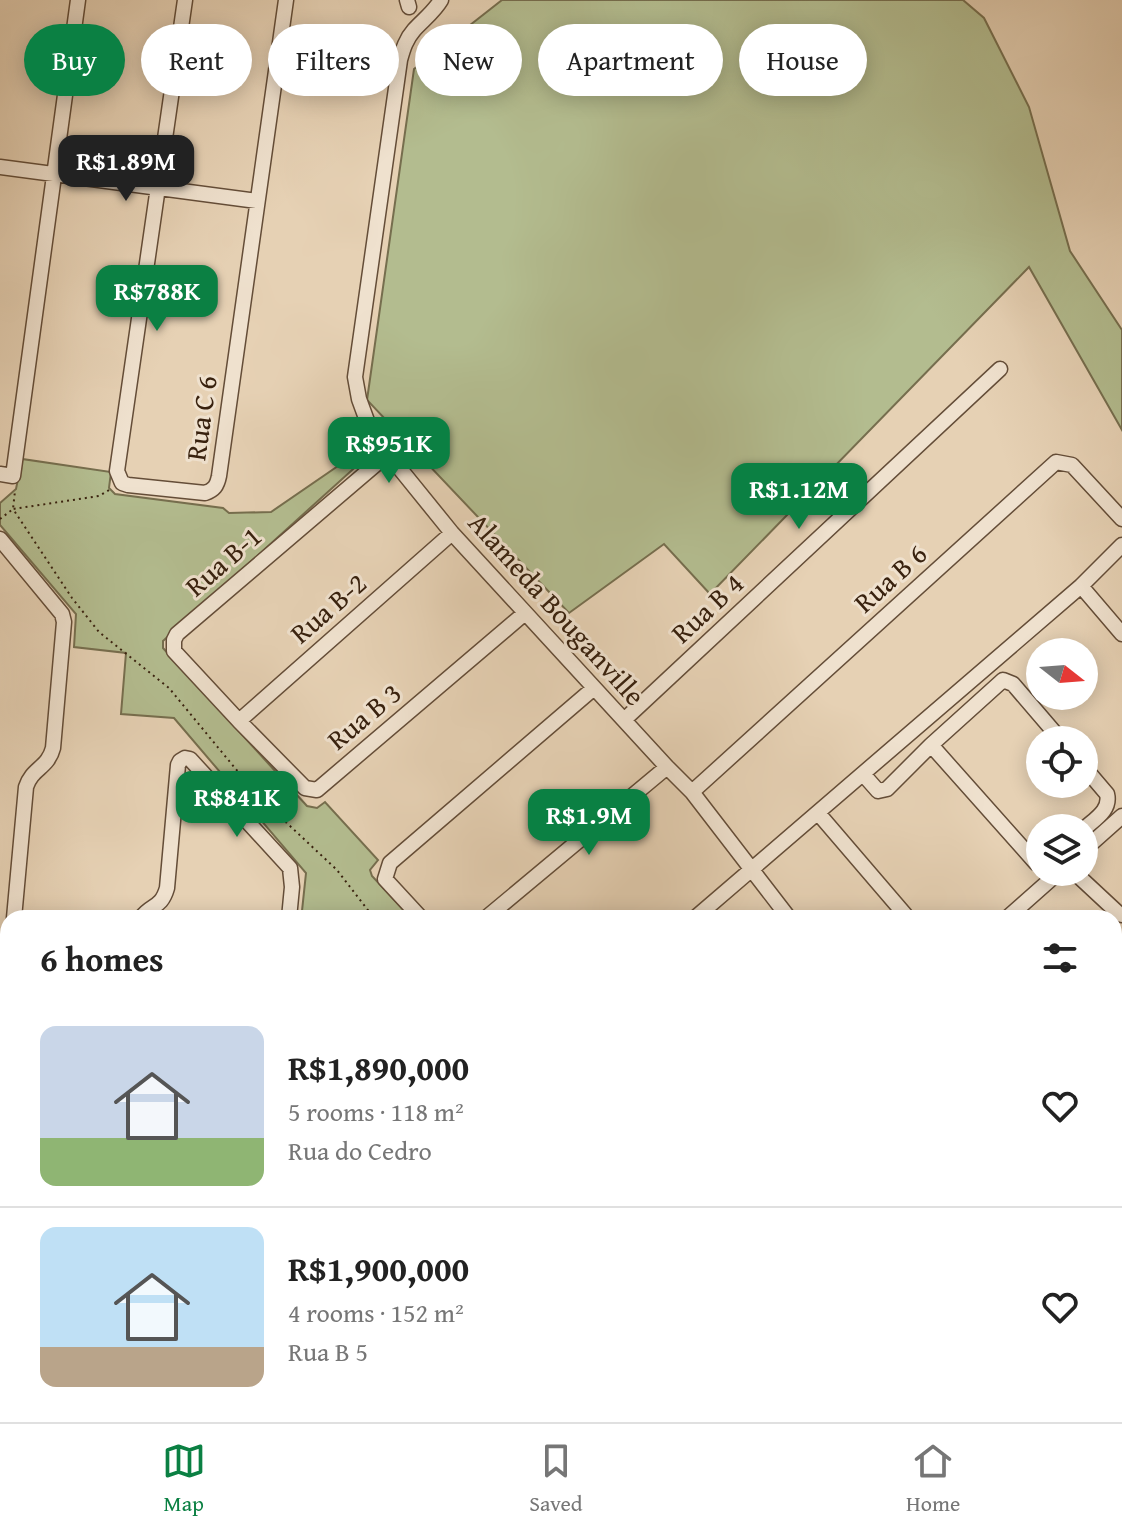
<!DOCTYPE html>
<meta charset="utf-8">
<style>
:root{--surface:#fff;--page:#f2f2f2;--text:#222;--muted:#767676;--line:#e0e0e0;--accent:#0b8043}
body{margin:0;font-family:"Gentium Book Plus",serif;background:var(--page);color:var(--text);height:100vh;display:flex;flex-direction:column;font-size:30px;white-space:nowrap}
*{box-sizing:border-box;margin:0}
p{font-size:26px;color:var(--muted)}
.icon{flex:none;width:44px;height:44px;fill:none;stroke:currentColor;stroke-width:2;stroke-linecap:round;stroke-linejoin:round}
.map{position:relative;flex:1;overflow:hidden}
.side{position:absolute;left:0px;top:910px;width:1122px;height:512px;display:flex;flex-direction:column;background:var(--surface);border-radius:24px 24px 0 0;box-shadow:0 4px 20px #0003}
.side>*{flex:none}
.banner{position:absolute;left:24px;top:24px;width:1074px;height:72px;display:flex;gap:16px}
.needle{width:52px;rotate:107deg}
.fabs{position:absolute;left:1026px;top:638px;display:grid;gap:16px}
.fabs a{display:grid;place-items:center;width:72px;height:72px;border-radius:50%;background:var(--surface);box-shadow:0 4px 20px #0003;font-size:40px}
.price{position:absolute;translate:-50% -68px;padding:0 18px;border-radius:16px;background:var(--accent);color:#fff;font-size:26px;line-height:52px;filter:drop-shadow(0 2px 4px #0008)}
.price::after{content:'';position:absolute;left:50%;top:48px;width:24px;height:18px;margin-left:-12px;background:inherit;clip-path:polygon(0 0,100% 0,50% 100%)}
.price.selected{background:#222;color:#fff}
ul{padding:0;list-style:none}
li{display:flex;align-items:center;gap:24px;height:200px;padding:0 40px}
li+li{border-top:2px solid var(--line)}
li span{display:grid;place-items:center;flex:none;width:224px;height:160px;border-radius:16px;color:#555}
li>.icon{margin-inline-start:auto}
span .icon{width:96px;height:96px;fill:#fffc;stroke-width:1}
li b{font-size:34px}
h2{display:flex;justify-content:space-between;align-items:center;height:96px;padding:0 40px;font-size:34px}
.pill{padding:0 28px;border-radius:36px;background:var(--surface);box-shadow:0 4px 20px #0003;font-size:28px;line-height:72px}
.pill.selected{background:var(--accent);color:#fff}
.tab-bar{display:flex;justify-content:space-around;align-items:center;height:112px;border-top:2px solid var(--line);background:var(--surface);font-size:22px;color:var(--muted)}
.tab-bar a{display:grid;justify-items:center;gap:4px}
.tab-bar .selected{color:var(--accent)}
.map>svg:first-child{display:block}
.green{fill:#b3bc8f;stroke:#766e4e;stroke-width:2}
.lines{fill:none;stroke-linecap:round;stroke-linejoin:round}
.minor-casing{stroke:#644d38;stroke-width:17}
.path{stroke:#38210e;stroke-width:2;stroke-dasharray:2 4;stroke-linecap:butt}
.minor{stroke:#efe1ce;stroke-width:14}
.labels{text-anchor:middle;stroke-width:6;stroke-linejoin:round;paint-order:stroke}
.street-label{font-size:28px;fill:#38210e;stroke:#efe1ce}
</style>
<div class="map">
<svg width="1122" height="1422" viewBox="0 0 1122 1422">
<rect width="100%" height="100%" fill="#e6d1b4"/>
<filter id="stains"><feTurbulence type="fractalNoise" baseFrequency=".0025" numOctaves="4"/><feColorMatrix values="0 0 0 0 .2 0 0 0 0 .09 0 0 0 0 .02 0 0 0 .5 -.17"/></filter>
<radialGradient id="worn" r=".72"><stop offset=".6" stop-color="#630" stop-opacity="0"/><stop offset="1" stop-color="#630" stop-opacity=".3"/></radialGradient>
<path class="green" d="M 502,0 L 963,0 L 984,18 L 1029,107 L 1070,251 L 1122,330 L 1122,430 L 1029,267 L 710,594 L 664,544 L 569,613 L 367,400 L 414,69 Z
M 354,455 L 361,462 L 163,641 L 163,648 L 307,806 L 317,808 L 325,802 L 378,860 L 370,870 L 372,876 L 411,918 L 353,918 L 302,911 L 306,873 L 174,718 L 121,714 L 126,653 L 74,647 L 76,614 L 0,525 L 0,503 L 16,489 L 22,459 L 111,472 L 109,488 L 115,494 L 223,508 L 229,513 L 271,512 Z
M 0,1056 L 8,1066 L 8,1327 L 0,1317 Z"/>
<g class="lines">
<defs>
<path id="minor" d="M 185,0 L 117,471 L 122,483 L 128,485 L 205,493 C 214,490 217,486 219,476 L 286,0
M 407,0 L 409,7
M 441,0 C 434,12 423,20 414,30 C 406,39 403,49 400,60 L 355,377 L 359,399 L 370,429 L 388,454 L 452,533 L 667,767 L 692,792 L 789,918
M 0,167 L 257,201
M 388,454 L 177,634 L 174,640 L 174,651 L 239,721 L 305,788 L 317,790 L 525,613
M 0,474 L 13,476 L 78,0
M 0,539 L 62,614 L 64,622 L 53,748 C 48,768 32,768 26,787 L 14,918
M 1081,586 L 1122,634
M 624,720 L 1000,369
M 239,721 L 452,533
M 931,745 L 1036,863 L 1040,864
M 1084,767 L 1107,794 C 1111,810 1095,819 1084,829
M 863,774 L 878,791 L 887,789 L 931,745 L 1003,680 L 1013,684 L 1061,740
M 692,792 L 1056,462 L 1072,465 L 1122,519
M 818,813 L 908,918
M 1084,850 L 1122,816
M 1074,872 L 1118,913 L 1122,915
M 141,918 C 151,904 161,909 167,888 L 178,765 L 180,761 L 185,758 L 190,759 L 290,868 L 292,887 L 289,918
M 421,918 L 385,879 L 390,863 L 594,688
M 486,918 L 667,767
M 695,918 L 1081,586 L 1122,545
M 1007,918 L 1059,872
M 0,1005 L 5,1000 L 8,989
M 0,1023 L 8,1033
M 1114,1065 L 1122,1066
M 1122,1243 L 1122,1242
M 322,1414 L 329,1422
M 569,1414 L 586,1422
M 1058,1414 L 1069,1422
M 488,1422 L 518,1414
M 877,1422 L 881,1414"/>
</defs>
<use href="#minor" class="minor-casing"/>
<path class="path" d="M 109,490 L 99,496 L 13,509 L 72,598 L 99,632 L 169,688 L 258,796 L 337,870 L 374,918
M 0,519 L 13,509 L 15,491
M 0,1263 L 8,1263
M 0,1355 L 8,1366
M 45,1414 L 53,1422
M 153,1422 L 164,1414"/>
<use href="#minor" class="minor"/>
</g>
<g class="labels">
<g class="street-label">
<text transform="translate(201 418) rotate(-82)" y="10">Rua C 6</text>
<text transform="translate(223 561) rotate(-41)" y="10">Rua B-1</text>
<text transform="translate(890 578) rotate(-42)" y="10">Rua B 6</text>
<text transform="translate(328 608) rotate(-41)" y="10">Rua B-2</text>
<text transform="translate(707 608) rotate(-43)" y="10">Rua B 4</text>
<text transform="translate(557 609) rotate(48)" y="10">Alameda Bouganville</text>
<text transform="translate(364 716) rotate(-40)" y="10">Rua B 3</text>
</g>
</g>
<rect width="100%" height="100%" filter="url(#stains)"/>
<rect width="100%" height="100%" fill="url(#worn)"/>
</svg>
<div class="fabs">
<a><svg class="needle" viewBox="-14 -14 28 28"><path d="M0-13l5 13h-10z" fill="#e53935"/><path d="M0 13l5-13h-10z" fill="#767676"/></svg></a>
<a><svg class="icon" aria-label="locate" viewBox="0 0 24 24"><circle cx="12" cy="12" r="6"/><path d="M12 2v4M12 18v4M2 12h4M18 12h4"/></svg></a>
<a><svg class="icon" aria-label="layers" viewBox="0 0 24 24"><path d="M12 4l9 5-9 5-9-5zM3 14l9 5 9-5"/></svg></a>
</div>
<b class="price selected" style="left:126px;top:203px">R$1.89M</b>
<b class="price" style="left:157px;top:333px">R$788K</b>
<b class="price" style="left:389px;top:485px">R$951K</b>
<b class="price" style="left:799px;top:531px">R$1.12M</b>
<b class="price" style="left:237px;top:839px">R$841K</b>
<b class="price" style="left:589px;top:857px">R$1.9M</b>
<div class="banner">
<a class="pill selected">Buy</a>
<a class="pill">Rent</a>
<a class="pill">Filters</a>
<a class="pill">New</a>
<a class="pill">Apartment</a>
<a class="pill">House</a>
</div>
<section class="side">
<h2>6 homes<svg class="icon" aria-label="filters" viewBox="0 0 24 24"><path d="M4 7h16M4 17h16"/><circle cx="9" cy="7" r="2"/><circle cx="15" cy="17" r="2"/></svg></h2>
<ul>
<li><span style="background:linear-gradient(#c9d6e8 70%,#8fb573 0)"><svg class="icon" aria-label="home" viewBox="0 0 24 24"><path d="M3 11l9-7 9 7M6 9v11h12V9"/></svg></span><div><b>R$1,890,000</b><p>5 rooms · 118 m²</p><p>Rua do Cedro</p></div><svg class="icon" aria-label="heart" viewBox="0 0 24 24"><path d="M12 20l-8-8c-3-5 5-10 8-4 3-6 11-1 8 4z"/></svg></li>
<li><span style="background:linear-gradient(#bfe0f5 75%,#b9a48a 0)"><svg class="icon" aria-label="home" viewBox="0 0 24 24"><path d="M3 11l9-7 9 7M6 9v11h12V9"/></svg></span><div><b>R$1,900,000</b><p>4 rooms · 152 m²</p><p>Rua B 5</p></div><svg class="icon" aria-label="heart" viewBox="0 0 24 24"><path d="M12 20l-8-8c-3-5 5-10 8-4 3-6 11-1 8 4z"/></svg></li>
</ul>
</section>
</div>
<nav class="tab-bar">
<a class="selected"><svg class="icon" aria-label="map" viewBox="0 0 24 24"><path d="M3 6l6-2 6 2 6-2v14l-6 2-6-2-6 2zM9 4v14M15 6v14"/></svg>Map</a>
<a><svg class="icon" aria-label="saved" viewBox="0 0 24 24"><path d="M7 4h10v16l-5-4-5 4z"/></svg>Saved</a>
<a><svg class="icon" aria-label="home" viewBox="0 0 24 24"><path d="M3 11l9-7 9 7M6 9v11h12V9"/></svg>Home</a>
</nav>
